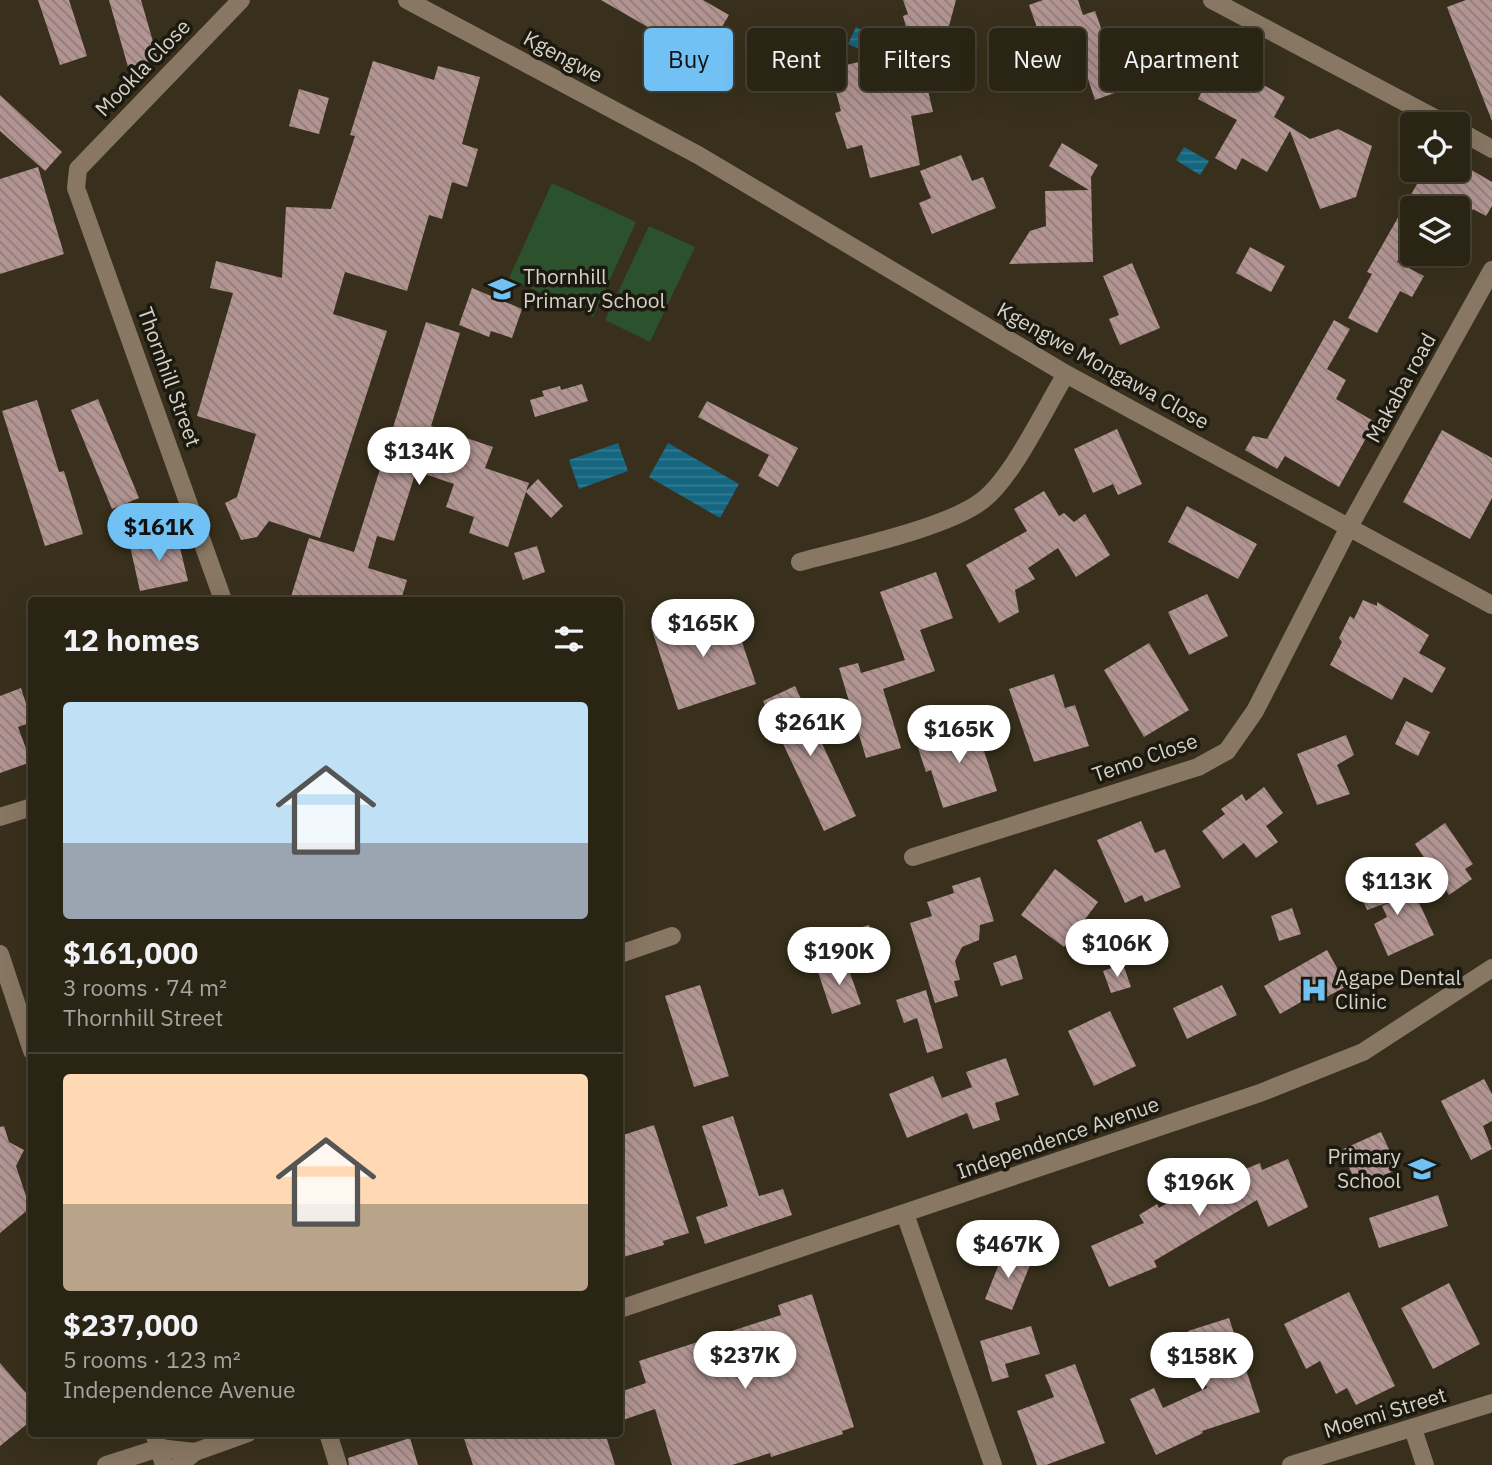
<!DOCTYPE html>
<meta charset="utf-8">
<style>
:root{--surface:#2a2415;--page:#322c1e;--text:#f1f3f6;--muted:#a5a4a0;--line:#464134;--accent:#71c1f4}
body{margin:0;font-family:"IBM Plex Sans",sans-serif;background:var(--page);color:var(--text);height:100vh;display:flex;flex-direction:column;font-size:26px;white-space:nowrap}
*{box-sizing:border-box;margin:0}
p{font-size:23px;color:var(--muted)}
.icon{flex:none;width:38px;height:38px;fill:none;stroke:currentColor;stroke-width:2;stroke-linecap:round;stroke-linejoin:round}
.map{position:relative;flex:1;overflow:hidden}
.panel{position:absolute;left:28px;top:597px;width:595px;height:840px;display:flex;flex-direction:column;background:var(--surface);border-radius:7px;box-shadow:0 7px 28px #0002,0 0 0 2px var(--line)}
.panel>*{flex:none}
.banner{position:absolute;left:644px;top:28px;width:665px;height:63px;display:flex;gap:14px}
.controls{position:absolute;left:1400px;top:112px;display:grid;gap:14px}
.controls a{display:grid;place-items:center;width:70px;height:70px;border-radius:7px;background:var(--surface);box-shadow:0 7px 28px #0002,0 0 0 2px var(--line);font-size:35px}
.price{position:absolute;translate:-50% -60px;padding:0 16px;border-radius:24px;background:#fff;color:#222;font-size:23px;line-height:46px;filter:drop-shadow(0 2px 4px #0008)}
.price::after{content:'';position:absolute;left:50%;top:42px;width:21px;height:16px;margin-left:-10px;background:inherit;clip-path:polygon(0 0,100% 0,50% 100%)}
.price.current{background:var(--accent);color:#111}
ul{padding:0;list-style:none}
li{display:grid;align-content:center;gap:14px;height:371px;padding:0 35px}
li+li{border-top:2px solid var(--line)}
li span{display:grid;place-items:center;height:217px;border-radius:7px;color:#555}
li>.icon{margin-inline-start:auto}
span .icon{width:126px;height:126px;fill:#fffc;stroke-width:1}
li b{font-size:30px}
h2{display:flex;justify-content:space-between;align-items:center;height:84px;padding:0 35px;font-size:30px}
.pill{padding:0 24px;border-radius:7px;background:var(--surface);box-shadow:0 7px 28px #0002,0 0 0 2px var(--line);font-size:24px;line-height:63px}
.pill.current{background:var(--accent);color:#111}
.map>svg:first-child{display:block}
.pitch{fill:#2c512d}
.water{fill:url(#water-rules)}
.building{fill:url(#building-back-hatch)}
.lines{fill:none;stroke-linecap:round;stroke-linejoin:round}
.minor{stroke:#887762;stroke-width:18}
.labels{text-anchor:middle;stroke-width:7;stroke-linejoin:round;paint-order:stroke}
.street-label{font-size:21px;fill:#d6d1c5;stroke:#1c1910}
.poi-label{font-size:21px;fill:#d6d1c5;stroke:#1c1910;text-anchor:start}
</style>
<div class="map">
<svg width="1492" height="1465" viewBox="0 0 1492 1465">
<defs>
<pattern id="water-rules" width="6" height="5" patternUnits="userSpaceOnUse" patternTransform="scale(1.75)"><rect width="6" height="5" fill="#156681"/><path d="M0 2.5h6" fill="none" stroke="#367b91"/></pattern>
<pattern id="building-back-hatch" width="6" height="6" patternUnits="userSpaceOnUse" patternTransform="scale(1.75)"><rect width="6" height="6" fill="#b29593"/><path d="M-1 5l2 2M0 0l6 6M5-1l2 2" fill="none" stroke="#907b79"/></pattern>
</defs>
<rect width="100%" height="100%" fill="#38301c"/>
<path class="pitch" d="M 552,183 L 636,222 L 593,317 L 509,278 Z
M 649,226 L 695,247 L 650,342 L 605,320 Z"/>
<path class="water" d="M 856,27 L 881,38 L 874,55 L 848,44 Z
M 1184,147 L 1209,161 L 1200,175 L 1176,160 Z
M 618,443 L 628,471 L 579,489 L 569,460 Z
M 668,443 L 739,484 L 720,518 L 649,477 Z"/>
<path class="building" d="M 38,0 L 69,0 L 87,56 L 60,65 Z
M 109,0 L 141,0 L 158,59 L 128,67 Z
M 601,0 L 703,0 L 729,15 L 703,59 Z
M 903,0 L 956,0 L 949,26 L 950,42 L 919,52 L 933,112 L 911,116 L 920,165 L 870,178 L 862,145 L 847,149 L 835,113 L 841,111 L 830,69 L 912,49 L 903,16 L 908,14 Z
M 1043,0 L 1078,0 L 1083,15 L 1095,11 L 1123,90 L 1095,100 L 1087,76 L 1066,84 L 1048,33 L 1040,36 L 1029,5 Z
M 1466,0 L 1492,0 L 1492,121 L 1447,7 Z
M 1218,59 L 1285,97 L 1274,117 L 1310,139 L 1338,129 L 1372,146 L 1356,197 L 1320,209 L 1290,131 L 1267,172 L 1242,158 L 1236,170 L 1215,158 L 1237,120 L 1198,99 Z
M 373,61 L 434,80 L 438,66 L 480,77 L 462,144 L 478,149 L 467,187 L 452,182 L 442,219 L 429,215 L 407,291 L 345,272 L 333,314 L 387,331 L 320,538 L 269,521 L 257,537 L 241,540 L 225,503 L 237,497 L 256,434 L 197,416 L 233,293 L 210,288 L 216,261 L 282,278 L 286,207 L 331,209 L 355,136 L 350,135 Z
M 299,89 L 329,98 L 319,134 L 289,126 Z
M 0,95 L 62,152 L 45,171 L 0,131 Z
M 1062,143 L 1098,165 L 1091,177 L 1093,262 L 1009,264 L 1030,231 L 1046,226 L 1045,191 L 1089,190 L 1049,166 Z
M 961,155 L 972,181 L 983,177 L 996,208 L 932,234 L 919,203 L 931,198 L 920,171 Z
M 1458,162 L 1492,182 L 1492,206 L 1486,216 L 1473,209 L 1458,235 L 1458,208 L 1412,208 L 1412,233 L 1397,262 L 1424,276 L 1412,297 L 1400,291 L 1377,333 L 1348,318 L 1372,274 L 1367,272 L 1425,170 L 1458,170 Z
M 38,167 L 64,254 L 0,274 L 0,179 Z
M 1250,247 L 1285,266 L 1271,292 L 1236,273 Z
M 1132,263 L 1160,328 L 1120,345 L 1109,319 L 1119,315 L 1103,276 Z
M 472,288 L 522,309 L 512,338 L 491,331 L 489,337 L 459,325 Z
M 1334,320 L 1350,329 L 1327,369 L 1346,380 L 1336,399 L 1375,422 L 1339,487 L 1285,456 L 1277,469 L 1245,450 L 1253,436 L 1267,439 Z
M 426,322 L 460,333 L 431,426 L 493,447 L 485,468 L 529,483 L 526,491 L 538,479 L 563,506 L 551,518 L 526,492 L 508,547 L 469,533 L 474,517 L 446,507 L 454,484 L 416,471 L 394,541 L 377,536 L 368,568 L 407,580 L 401,600 L 290,600 L 309,538 L 354,552 Z
M 582,384 L 588,401 L 535,417 L 530,400 L 544,396 L 542,391 L 560,386 L 561,390 Z
M 98,399 L 139,498 L 112,509 L 71,410 Z
M 37,400 L 59,472 L 64,471 L 83,534 L 45,546 L 2,411 Z
M 707,401 L 798,448 L 778,487 L 758,476 L 769,455 L 698,417 Z
M 1117,429 L 1142,484 L 1118,495 L 1113,484 L 1093,493 L 1074,449 Z
M 1442,430 L 1492,458 L 1492,498 L 1470,539 L 1403,502 Z
M 1044,491 L 1059,516 L 1064,513 L 1074,522 L 1085,514 L 1110,555 L 1076,577 L 1058,548 L 1028,568 L 1035,579 L 1015,590 L 1019,612 L 999,623 L 966,565 L 1027,531 L 1014,509 Z
M 1187,506 L 1257,544 L 1238,579 L 1168,542 Z
M 177,535 L 188,581 L 140,591 L 130,546 Z
M 537,546 L 545,572 L 523,580 L 514,553 Z
M 936,572 L 953,618 L 920,630 L 935,671 L 883,689 L 901,748 L 866,758 L 839,668 L 858,663 L 861,673 L 905,660 L 880,592 Z
M 1207,594 L 1228,636 L 1189,655 L 1168,612 Z
M 1363,600 L 1377,606 L 1377,602 L 1429,635 L 1419,653 L 1446,668 L 1432,693 L 1404,677 L 1392,700 L 1330,665 L 1342,642 L 1339,638 L 1350,616 L 1354,619 Z
M 732,612 L 756,684 L 678,710 L 651,627 L 681,617 L 685,628 Z
M 1149,643 L 1189,710 L 1144,737 L 1104,670 Z
M 1054,674 L 1065,708 L 1075,705 L 1089,746 L 1034,762 L 1009,689 Z
M 795,686 L 856,816 L 824,831 L 763,701 Z
M 21,688 L 32,722 L 18,727 L 31,762 L 0,773 L 0,696 Z
M 958,719 L 961,727 L 975,723 L 997,791 L 943,808 L 931,770 L 926,772 L 918,748 L 947,738 L 943,724 Z
M 1406,721 L 1430,732 L 1418,756 L 1395,744 Z
M 1346,735 L 1354,755 L 1337,765 L 1350,794 L 1317,805 L 1297,754 Z
M 1264,787 L 1283,813 L 1266,826 L 1278,842 L 1256,858 L 1244,843 L 1223,859 L 1202,831 L 1225,814 L 1221,809 L 1242,794 L 1246,801 Z
M 1141,821 L 1155,853 L 1165,849 L 1181,887 L 1145,902 L 1142,895 L 1125,903 L 1097,840 Z
M 1445,823 L 1473,864 L 1465,869 L 1472,879 L 1449,895 L 1415,844 Z
M 1055,869 L 1098,902 L 1064,947 L 1021,915 Z
M 1386,876 L 1396,900 L 1414,892 L 1434,935 L 1388,956 L 1374,924 L 1387,917 L 1382,906 L 1395,900 L 1367,910 L 1358,889 Z
M 980,877 L 994,921 L 980,925 L 979,940 L 962,947 L 955,961 L 960,980 L 954,981 L 958,996 L 935,1003 L 910,923 L 932,916 L 927,902 L 954,893 L 952,886 Z
M 1292,908 L 1301,934 L 1279,941 L 1271,916 Z
M 869,925 L 875,946 L 832,958 L 826,938 Z
M 1327,950 L 1347,986 L 1319,1001 L 1315,994 L 1280,1014 L 1264,986 Z
M 1016,955 L 1023,979 L 1001,986 L 993,963 Z
M 845,959 L 861,1004 L 832,1014 L 817,969 Z
M 1123,964 L 1131,987 L 1111,993 L 1103,971 Z
M 700,985 L 729,1076 L 694,1087 L 665,996 Z
M 1222,985 L 1237,1015 L 1187,1039 L 1173,1008 Z
M 926,990 L 943,1048 L 927,1053 L 917,1018 L 904,1023 L 896,1000 Z
M 1110,1011 L 1136,1066 L 1094,1086 L 1068,1031 Z
M 1006,1058 L 1019,1095 L 995,1103 L 1000,1120 L 973,1129 L 967,1113 L 907,1138 L 889,1094 L 933,1076 L 942,1098 L 972,1087 L 966,1072 Z
M 1484,1079 L 1492,1094 L 1492,1121 L 1483,1126 L 1492,1149 L 1471,1160 L 1441,1101 Z
M 733,1116 L 759,1196 L 783,1189 L 792,1215 L 705,1244 L 696,1217 L 728,1206 L 702,1126 Z
M 654,1125 L 689,1233 L 663,1241 L 664,1245 L 620,1258 L 620,1136 Z
M 4,1126 L 9,1142 L 24,1150 L 16,1166 L 30,1208 L 0,1233 L 0,1127 Z
M 1381,1132 L 1398,1169 L 1358,1187 L 1341,1150 Z
M 1288,1159 L 1308,1207 L 1268,1227 L 1257,1200 L 1154,1261 L 1157,1267 L 1109,1287 L 1091,1246 L 1144,1223 L 1139,1215 L 1157,1204 L 1159,1208 L 1211,1177 L 1214,1182 L 1260,1163 L 1262,1170 Z
M 1438,1195 L 1448,1226 L 1379,1248 L 1369,1218 Z
M 1005,1249 L 1032,1260 L 1012,1310 L 985,1299 Z
M 1449,1283 L 1480,1344 L 1433,1369 L 1401,1308 Z
M 1349,1292 L 1395,1386 L 1356,1405 L 1347,1388 L 1336,1394 L 1320,1361 L 1306,1369 L 1284,1324 Z
M 812,1294 L 854,1427 L 842,1431 L 843,1434 L 771,1457 L 770,1453 L 732,1465 L 672,1465 L 655,1409 L 620,1421 L 620,1392 L 646,1383 L 639,1361 L 781,1315 L 778,1305 Z
M 1229,1318 L 1260,1412 L 1202,1431 L 1203,1433 L 1156,1455 L 1130,1399 L 1154,1388 L 1163,1408 L 1207,1388 L 1188,1331 Z
M 1031,1326 L 1040,1354 L 1005,1364 L 1009,1377 L 992,1382 L 980,1341 Z
M 0,1363 L 32,1400 L 32,1420 L 0,1446 Z
M 1075,1364 L 1105,1443 L 1046,1465 L 1037,1465 L 1017,1411 L 1054,1397 L 1045,1375 Z
M 462,1433 L 605,1433 L 615,1465 L 473,1465 Z
M 410,1438 L 418,1465 L 349,1465 L 348,1458 Z"/>
<g class="lines">
<path class="minor" d="M 407,0 L 698,155 L 1066,374 L 1492,605
M 1212,0 L 1446,124
M 1458,130 L 1492,149
M 800,562 C 847,549 948,528 983,500 C 1013,477 1045,408 1066,374
M 223,600 L 76,188 L 78,169 L 241,0
M 0,817 L 32,807
M 913,857 L 1198,767 L 1227,751 L 1255,711 L 1349,527 L 1492,270
M 0,954 L 32,1051
M 620,954 L 672,936
M 905,1214 L 993,1465
M 620,1309 L 1260,1093 L 1363,1052 L 1492,968
M 1413,1429 L 1425,1465
M 154,1433 L 164,1465
M 328,1433 L 338,1465
M 106,1465 L 159,1448 L 195,1452
M 179,1465 L 195,1452 L 248,1433
M 1291,1465 L 1492,1403"/>
</g>
<defs>
<symbol id="school-bare" viewBox="-9 -9 18 18"><path d="M0-5L7-2L0 1L-7-2ZM-4 1L0 2.5L4 1V4Q0 6-4 4Z" fill="#71c1f4" stroke="#1c1910" stroke-width="2.5" paint-order="stroke"/></symbol>
<symbol id="hospital-bare" viewBox="-9 -9 18 18"><path d="M-5-5h3v3.5h4V-5h3V5h-3V1.5h-4V5h-3Z" fill="#71c1f4" stroke="#1c1910" stroke-width="2.5" paint-order="stroke"/></symbol>
</defs>
<g fill-rule="evenodd">
<use href="#school-bare" x="483" y="270" width="38" height="38"/>
<use href="#hospital-bare" x="1295" y="971" width="38" height="38"/>
<use href="#school-bare" x="1403" y="1150" width="38" height="38"/>
</g>
<g class="labels">
<g class="street-label">
<text transform="translate(563 57) rotate(28)" y="7">Kgengwe</text>
<text transform="translate(143 68) rotate(-46)" y="7">Mookla Close</text>
<text transform="translate(1103 366) rotate(29)" y="7">Kgengwe Mongawa Close</text>
<text transform="translate(169 377) rotate(70)" y="7">Thornhill Street</text>
<text transform="translate(1401 388) rotate(-61)" y="7">Makaba road</text>
<text transform="translate(1145 758) rotate(-19)" y="7">Temo Close</text>
<text transform="translate(1058 1138) rotate(-19)" y="7">Independence Avenue</text>
<text transform="translate(1385 1413) rotate(-17)" y="7">Moemi Street</text>
</g>
<g class="poi-label">
<text x="523" y="284">Thornhill<tspan x="523" dy="24">Primary School</tspan></text>
<text x="1335" y="985">Agape Dental<tspan x="1335" dy="24">Clinic</tspan></text>
<text x="1401" y="1164" text-anchor="end">Primary<tspan x="1401" dy="24">School</tspan></text>
</g>
</g>
</svg>
<div class="controls">
<a><svg class="icon" aria-label="locate" viewBox="0 0 24 24"><circle cx="12" cy="12" r="6"/><path d="M12 2v4M12 18v4M2 12h4M18 12h4"/></svg></a>
<a><svg class="icon" aria-label="layers" viewBox="0 0 24 24"><path d="M12 4l9 5-9 5-9-5zM3 14l9 5 9-5"/></svg></a>
</div>
<b class="price" style="left:419px;top:487px">$134K</b>
<b class="price current" style="left:159px;top:563px">$161K</b>
<b class="price" style="left:703px;top:659px">$165K</b>
<b class="price" style="left:810px;top:758px">$261K</b>
<b class="price" style="left:959px;top:765px">$165K</b>
<b class="price" style="left:1397px;top:917px">$113K</b>
<b class="price" style="left:1117px;top:979px">$106K</b>
<b class="price" style="left:839px;top:987px">$190K</b>
<b class="price" style="left:1199px;top:1218px">$196K</b>
<b class="price" style="left:1008px;top:1280px">$467K</b>
<b class="price" style="left:745px;top:1391px">$237K</b>
<b class="price" style="left:1202px;top:1392px">$158K</b>
<div class="banner">
<a class="pill current">Buy</a>
<a class="pill">Rent</a>
<a class="pill">Filters</a>
<a class="pill">New</a>
<a class="pill">Apartment</a>
</div>
<section class="panel">
<h2>12 homes<svg class="icon" aria-label="filters" viewBox="0 0 24 24"><path d="M4 7h16M4 17h16"/><circle cx="9" cy="7" r="2"/><circle cx="15" cy="17" r="2"/></svg></h2>
<ul>
<li><span style="background:linear-gradient(#bfe0f5 65%,#9aa5b1 0)"><svg class="icon" aria-label="home" viewBox="0 0 24 24"><path d="M3 11l9-7 9 7M6 9v11h12V9"/></svg></span><div><b>$161,000</b><p>3 rooms · 74 m²</p><p>Thornhill Street</p></div></li>
<li><span style="background:linear-gradient(#ffd9b3 60%,#b9a48a 0)"><svg class="icon" aria-label="home" viewBox="0 0 24 24"><path d="M3 11l9-7 9 7M6 9v11h12V9"/></svg></span><div><b>$237,000</b><p>5 rooms · 123 m²</p><p>Independence Avenue</p></div></li>
</ul>
</section>
</div>
